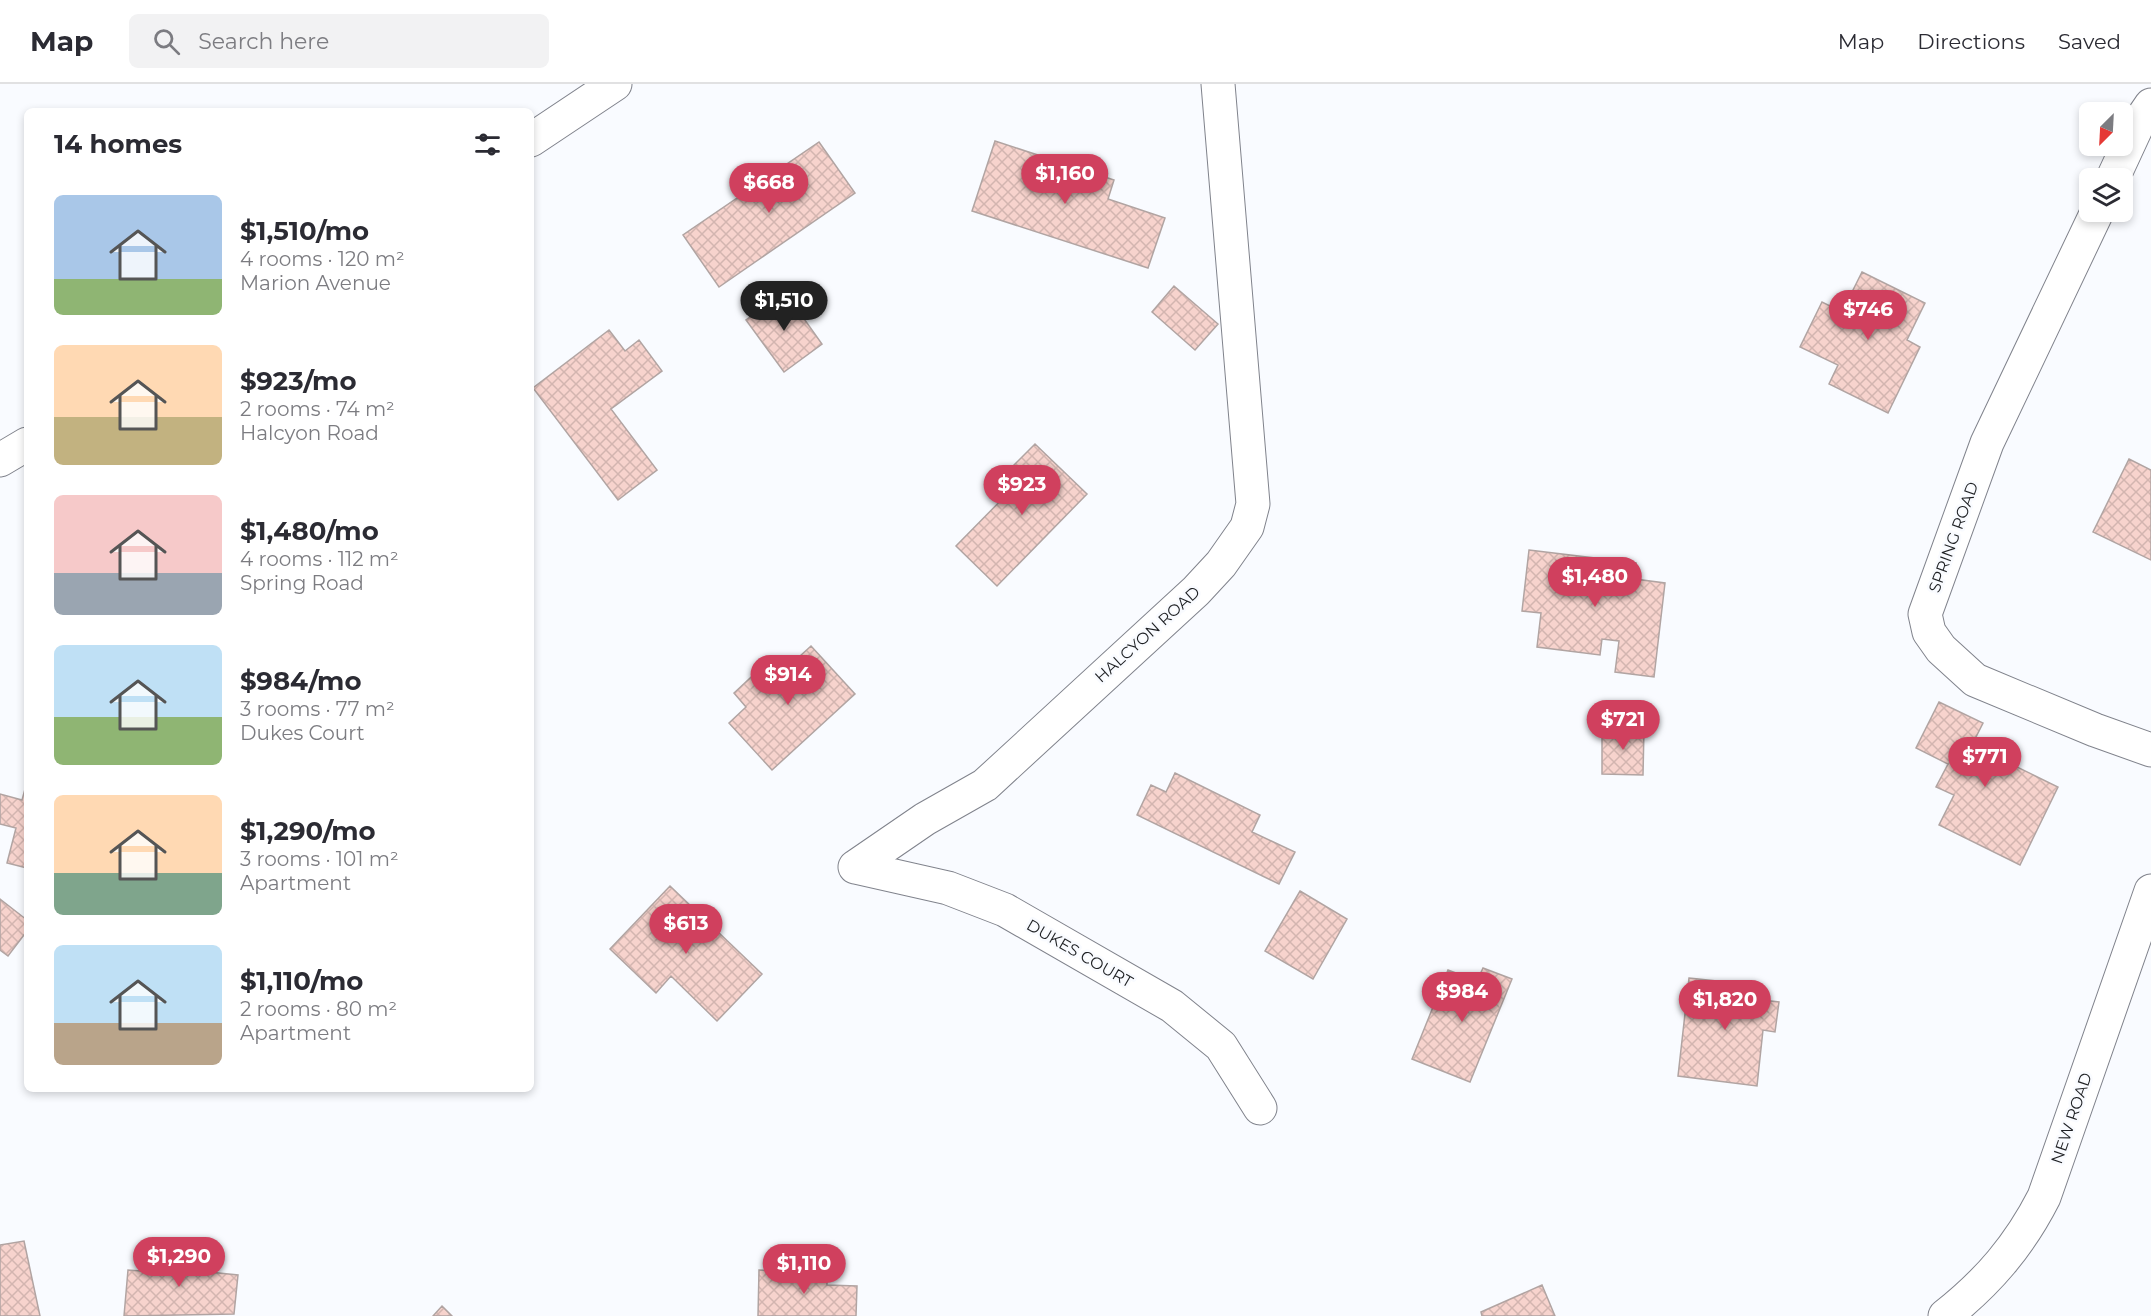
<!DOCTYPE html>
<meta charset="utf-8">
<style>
:root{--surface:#fff;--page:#f2f2f3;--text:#2b2b33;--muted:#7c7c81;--line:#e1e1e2;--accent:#d0405e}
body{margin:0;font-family:Montserrat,sans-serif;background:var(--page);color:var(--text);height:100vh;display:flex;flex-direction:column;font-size:22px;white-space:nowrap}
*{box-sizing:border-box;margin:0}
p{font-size:20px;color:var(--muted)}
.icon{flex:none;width:33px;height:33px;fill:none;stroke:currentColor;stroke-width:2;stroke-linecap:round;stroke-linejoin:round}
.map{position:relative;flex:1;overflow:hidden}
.details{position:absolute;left:24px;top:24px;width:510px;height:984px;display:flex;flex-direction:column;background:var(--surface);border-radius:9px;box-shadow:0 3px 9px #0003}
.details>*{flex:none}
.needle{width:39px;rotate:204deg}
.fabs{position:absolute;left:2079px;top:18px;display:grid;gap:12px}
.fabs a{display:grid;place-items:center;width:54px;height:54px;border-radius:9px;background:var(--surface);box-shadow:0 3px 9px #0003;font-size:30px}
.price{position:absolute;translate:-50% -51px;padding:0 14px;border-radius:21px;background:var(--accent);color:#fff;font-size:20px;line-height:39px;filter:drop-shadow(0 2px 3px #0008)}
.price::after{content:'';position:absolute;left:50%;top:36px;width:18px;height:14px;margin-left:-9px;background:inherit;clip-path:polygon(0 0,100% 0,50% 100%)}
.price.on{background:#222;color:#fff}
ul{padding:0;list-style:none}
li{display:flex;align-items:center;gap:18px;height:150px;padding:0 30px}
li span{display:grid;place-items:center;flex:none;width:168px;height:120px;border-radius:9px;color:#555}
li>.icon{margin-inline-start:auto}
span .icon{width:72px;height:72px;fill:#fffc;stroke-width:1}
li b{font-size:26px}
h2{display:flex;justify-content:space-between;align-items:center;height:72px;padding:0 30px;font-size:26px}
header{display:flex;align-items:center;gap:36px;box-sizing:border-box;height:84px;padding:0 30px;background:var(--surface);border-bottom:2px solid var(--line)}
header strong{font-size:28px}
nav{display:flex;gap:33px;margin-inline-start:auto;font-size:21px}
.search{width:420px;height:54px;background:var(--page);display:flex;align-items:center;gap:15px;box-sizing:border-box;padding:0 21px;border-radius:9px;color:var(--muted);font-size:22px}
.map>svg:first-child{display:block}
.building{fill:url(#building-cross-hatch);stroke:#b1a4a2;stroke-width:1.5}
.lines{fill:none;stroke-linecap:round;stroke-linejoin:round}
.minor-casing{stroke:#80838c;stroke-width:35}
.minor{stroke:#fff;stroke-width:33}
.labels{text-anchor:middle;stroke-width:5;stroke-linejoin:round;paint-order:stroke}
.street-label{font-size:16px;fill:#1e2023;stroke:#f9fbff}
</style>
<header>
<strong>Map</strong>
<div class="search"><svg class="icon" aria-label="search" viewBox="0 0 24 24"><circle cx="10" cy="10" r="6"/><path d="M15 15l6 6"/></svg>Search here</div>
<nav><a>Map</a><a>Directions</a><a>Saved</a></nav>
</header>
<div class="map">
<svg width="2151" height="1232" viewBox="0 0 2151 1232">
<defs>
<pattern id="building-cross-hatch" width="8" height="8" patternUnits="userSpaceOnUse" patternTransform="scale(1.5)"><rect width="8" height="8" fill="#f7d3cd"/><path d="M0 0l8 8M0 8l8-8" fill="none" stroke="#d3b5b0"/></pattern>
</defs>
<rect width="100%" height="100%" fill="#f9fbff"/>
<path class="building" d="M 995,57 L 1114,96 L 1108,115 L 1165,134 L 1148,184 L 972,127 Z
M 819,58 L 855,109 L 719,203 L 683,151 Z
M 1862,188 L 1925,219 L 1907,256 L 1920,263 L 1888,329 L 1829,300 L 1838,281 L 1800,263 L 1822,218 L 1842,228 Z
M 1174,202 L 1218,240 L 1195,266 L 1152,228 Z
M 785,208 L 822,260 L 784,288 L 746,236 Z
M 609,246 L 625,267 L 639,256 L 662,287 L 611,325 L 657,386 L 618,416 L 533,304 Z
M 1035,360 L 1087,410 L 997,502 L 956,462 L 1015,402 L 1004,391 Z
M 2129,375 L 2151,386 L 2151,476 L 2093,448 Z
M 1529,466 L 1636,479 L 1635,495 L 1665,499 L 1654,593 L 1615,588 L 1619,557 L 1602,555 L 1600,571 L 1537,563 L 1541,529 L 1522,527 Z
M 811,562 L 855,610 L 772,686 L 729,639 L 746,623 L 734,609 L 765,580 L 777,593 Z
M 1939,618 L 1983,639 L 1972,661 L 2058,703 L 2020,781 L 1939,741 L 1954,711 L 1936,703 L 1948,680 L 1916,664 Z
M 1602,644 L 1644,645 L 1643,691 L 1602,690 Z
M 1175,689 L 1260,731 L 1252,748 L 1295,768 L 1279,800 L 1137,731 L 1151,701 L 1166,708 Z
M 27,698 L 27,784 L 7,779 L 16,744 L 0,740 L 0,710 L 22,716 Z
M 670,802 L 762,890 L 717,937 L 671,892 L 656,909 L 610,865 Z
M 1300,807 L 1347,835 L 1313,895 L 1265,867 Z
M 0,815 L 27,836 L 27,847 L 8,872 L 0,866 Z
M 1483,884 L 1512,895 L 1470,998 L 1412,975 L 1448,886 L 1477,897 Z
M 1689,894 L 1763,902 L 1762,916 L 1779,918 L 1775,948 L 1763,946 L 1757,1002 L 1678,992 Z
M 24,1157 L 40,1232 L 0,1232 L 0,1161 Z
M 156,1163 L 201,1167 L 199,1187 L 238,1191 L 234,1230 L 124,1232 L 128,1186 L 154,1188 Z
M 759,1186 L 827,1189 L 827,1201 L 857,1202 L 856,1232 L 758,1232 Z
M 1542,1201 L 1555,1232 L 1482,1232 L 1481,1228 Z
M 442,1222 L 452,1232 L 433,1232 Z"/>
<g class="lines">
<defs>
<path id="minor" d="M 531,56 L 615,0
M 2113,94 L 2138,40 L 2151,21
M 2097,128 L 1987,359 L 1925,530 L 1929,548 L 1941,565 L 1975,596 L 2095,646 L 2151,666
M 0,376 L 27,360
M 855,783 L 925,735 L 985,701 L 1196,507 L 1221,480 L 1247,443 L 1253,420 L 1218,0
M 855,783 L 948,804 L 1005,826 L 1172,922 L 1221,962 L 1260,1024
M 1945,1232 C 1988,1198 2019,1162 2044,1113 L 2151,807"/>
</defs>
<use href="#minor" class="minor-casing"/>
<use href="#minor" class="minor"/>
</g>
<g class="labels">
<g class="street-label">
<text transform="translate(1953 453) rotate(-70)" y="6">SPRING ROAD</text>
<text transform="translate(1147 550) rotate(-42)" y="6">HALCYON ROAD</text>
<text transform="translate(1080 869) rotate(30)" y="6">DUKES COURT</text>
<text transform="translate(2071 1034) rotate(-71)" y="6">NEW ROAD</text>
</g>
</g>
</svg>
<div class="fabs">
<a><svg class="needle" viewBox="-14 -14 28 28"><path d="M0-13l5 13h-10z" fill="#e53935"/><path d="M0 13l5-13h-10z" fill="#7c7c81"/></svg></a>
<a><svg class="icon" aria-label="layers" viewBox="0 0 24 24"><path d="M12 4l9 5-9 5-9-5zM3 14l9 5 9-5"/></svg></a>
</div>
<b class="price" style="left:1065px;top:121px">$1,160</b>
<b class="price" style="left:769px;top:130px">$668</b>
<b class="price on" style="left:784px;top:248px">$1,510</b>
<b class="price" style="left:1868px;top:257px">$746</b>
<b class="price" style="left:1022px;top:432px">$923</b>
<b class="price" style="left:1595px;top:524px">$1,480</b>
<b class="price" style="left:788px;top:622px">$914</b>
<b class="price" style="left:1623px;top:667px">$721</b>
<b class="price" style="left:1985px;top:704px">$771</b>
<b class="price" style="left:686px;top:871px">$613</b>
<b class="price" style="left:1462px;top:939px">$984</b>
<b class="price" style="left:1725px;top:947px">$1,820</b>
<b class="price" style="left:179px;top:1204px">$1,290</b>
<b class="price" style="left:804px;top:1211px">$1,110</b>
<section class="details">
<h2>14 homes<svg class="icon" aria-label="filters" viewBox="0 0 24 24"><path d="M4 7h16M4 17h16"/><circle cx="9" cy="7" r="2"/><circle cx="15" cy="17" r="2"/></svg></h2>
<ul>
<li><span style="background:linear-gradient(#a9c7e8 70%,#8fb573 0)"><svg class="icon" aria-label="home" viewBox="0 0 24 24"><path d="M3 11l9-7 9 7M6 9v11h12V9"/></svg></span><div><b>$1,510/mo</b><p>4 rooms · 120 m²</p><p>Marion Avenue</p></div></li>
<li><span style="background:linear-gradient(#ffd9b3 60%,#c2b280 0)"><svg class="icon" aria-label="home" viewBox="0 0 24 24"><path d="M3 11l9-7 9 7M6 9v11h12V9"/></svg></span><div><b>$923/mo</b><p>2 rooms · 74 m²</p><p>Halcyon Road</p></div></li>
<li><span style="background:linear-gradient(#f6c9c9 65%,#9aa5b1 0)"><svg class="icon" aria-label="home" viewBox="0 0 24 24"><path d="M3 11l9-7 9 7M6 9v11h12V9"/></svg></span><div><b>$1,480/mo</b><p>4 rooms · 112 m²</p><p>Spring Road</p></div></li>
<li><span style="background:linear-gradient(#bfe0f5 60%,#8fb573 0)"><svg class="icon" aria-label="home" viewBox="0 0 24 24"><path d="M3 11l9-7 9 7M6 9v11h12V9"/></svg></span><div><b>$984/mo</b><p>3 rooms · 77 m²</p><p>Dukes Court</p></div></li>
<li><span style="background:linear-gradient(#ffd9b3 65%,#7fa58c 0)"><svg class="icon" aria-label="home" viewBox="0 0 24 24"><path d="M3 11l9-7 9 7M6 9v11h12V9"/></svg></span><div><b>$1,290/mo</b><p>3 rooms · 101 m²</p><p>Apartment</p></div></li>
<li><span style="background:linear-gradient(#bfe0f5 65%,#b9a48a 0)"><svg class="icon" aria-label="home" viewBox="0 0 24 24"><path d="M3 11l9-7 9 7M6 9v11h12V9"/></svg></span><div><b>$1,110/mo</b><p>2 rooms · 80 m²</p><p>Apartment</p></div></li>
</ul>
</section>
</div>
